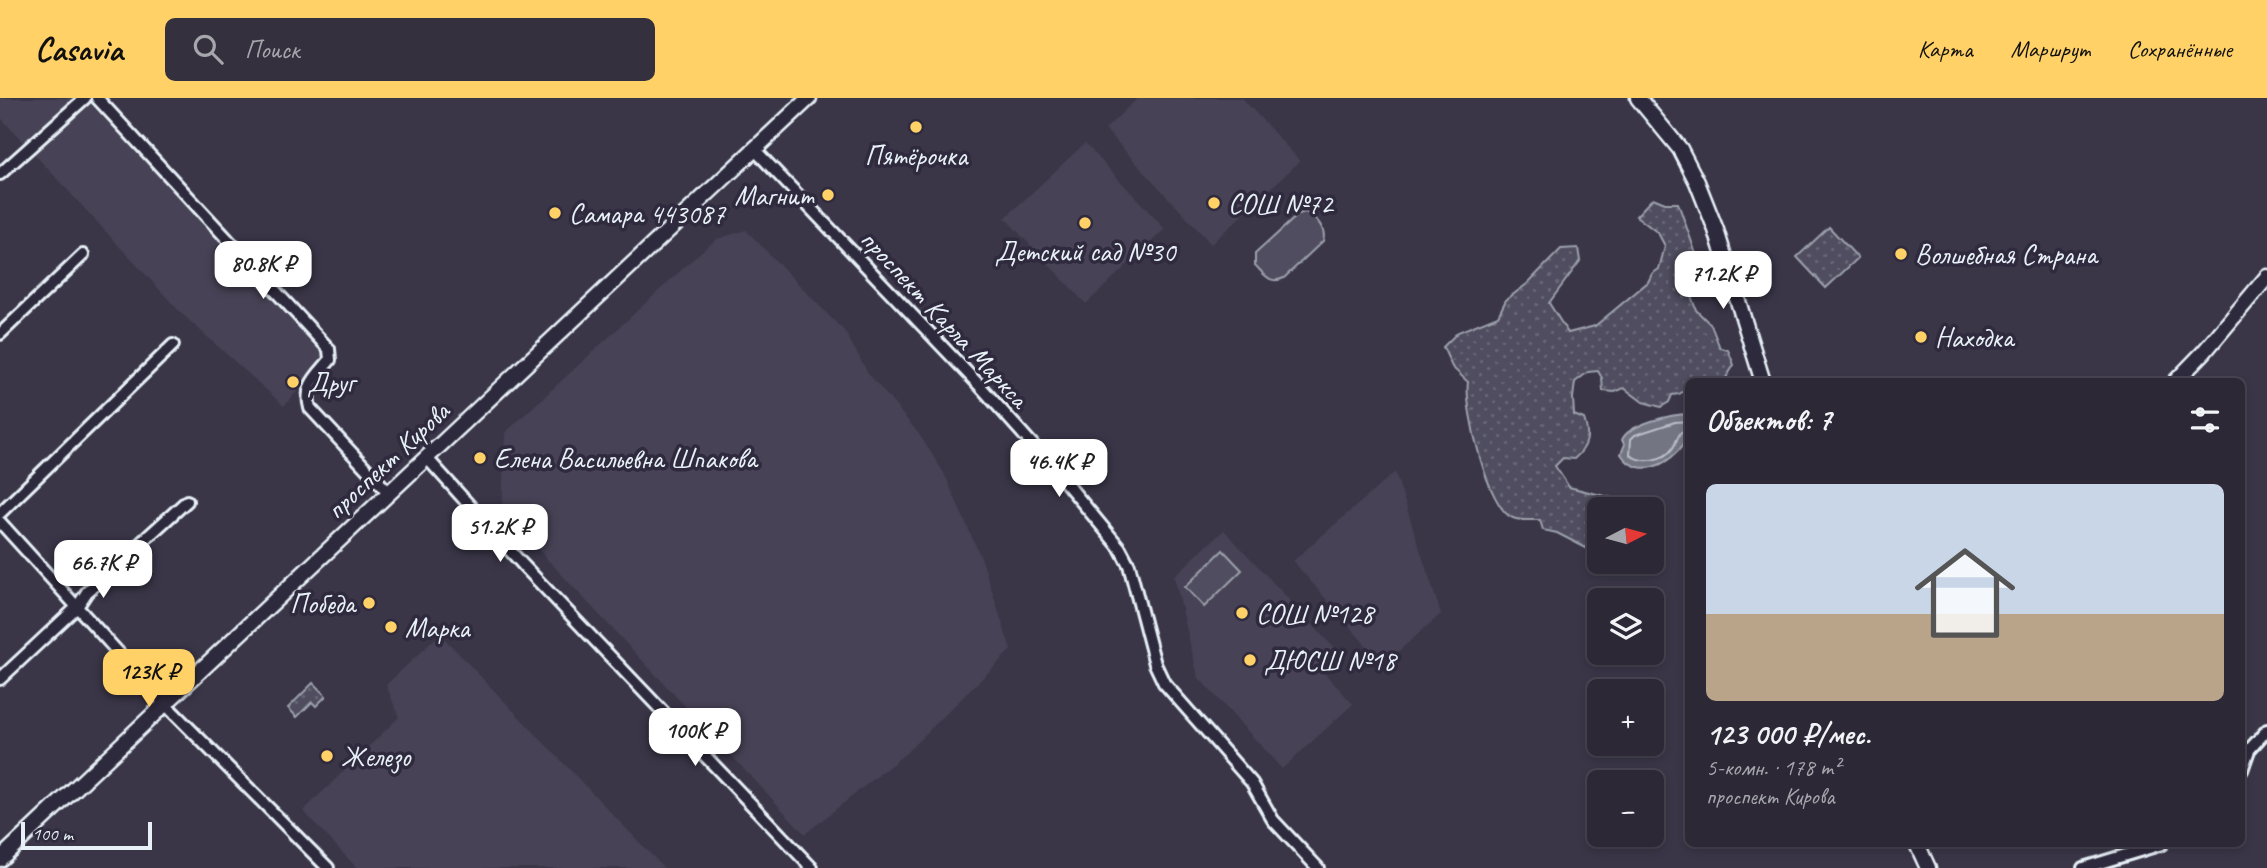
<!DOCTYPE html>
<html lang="ru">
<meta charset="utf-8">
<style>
:root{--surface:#2c2836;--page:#34303e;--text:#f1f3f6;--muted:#a6a6ad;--line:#484451;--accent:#ffd166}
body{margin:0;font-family:Caveat,sans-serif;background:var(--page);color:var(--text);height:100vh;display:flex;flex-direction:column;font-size:26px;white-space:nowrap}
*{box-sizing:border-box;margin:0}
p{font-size:23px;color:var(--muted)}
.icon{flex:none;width:38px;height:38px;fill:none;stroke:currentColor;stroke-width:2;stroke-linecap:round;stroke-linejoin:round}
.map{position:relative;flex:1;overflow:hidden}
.details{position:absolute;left:1685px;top:280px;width:560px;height:469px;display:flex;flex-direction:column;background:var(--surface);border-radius:10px;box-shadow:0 4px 10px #0003,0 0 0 2px var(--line)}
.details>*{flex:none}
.needle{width:46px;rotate:84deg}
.controls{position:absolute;left:1587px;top:399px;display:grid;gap:14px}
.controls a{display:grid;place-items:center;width:77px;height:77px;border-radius:10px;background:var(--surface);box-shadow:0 4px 10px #0003,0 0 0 2px var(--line);font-size:35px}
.scale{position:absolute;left:21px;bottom:18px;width:131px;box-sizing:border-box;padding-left:7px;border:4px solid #e8f1f8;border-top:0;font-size:19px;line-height:24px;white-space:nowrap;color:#e8f1f8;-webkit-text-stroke:5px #2f2a3d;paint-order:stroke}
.price{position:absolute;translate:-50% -60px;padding:0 16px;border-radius:14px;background:#fff;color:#222;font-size:23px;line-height:46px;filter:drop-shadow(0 2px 4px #0008)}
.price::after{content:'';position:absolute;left:50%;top:42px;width:21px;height:16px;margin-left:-10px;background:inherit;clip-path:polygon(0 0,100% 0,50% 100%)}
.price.selected{background:var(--accent);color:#111}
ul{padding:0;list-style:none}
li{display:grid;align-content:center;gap:14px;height:371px;padding:0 21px}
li+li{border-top:2px solid var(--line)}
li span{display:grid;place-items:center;height:217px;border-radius:10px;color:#555}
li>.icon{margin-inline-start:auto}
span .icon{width:126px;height:126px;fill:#fffc;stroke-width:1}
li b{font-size:30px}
h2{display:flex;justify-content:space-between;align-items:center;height:84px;padding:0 21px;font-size:30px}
header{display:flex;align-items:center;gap:42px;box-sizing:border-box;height:98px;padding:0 35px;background:var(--accent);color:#111}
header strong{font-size:33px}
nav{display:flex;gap:38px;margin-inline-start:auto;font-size:24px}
.search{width:490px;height:63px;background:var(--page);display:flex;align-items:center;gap:18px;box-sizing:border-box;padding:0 24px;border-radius:10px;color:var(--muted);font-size:26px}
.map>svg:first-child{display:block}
.built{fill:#464354}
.grass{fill:#504e5f;stroke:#9ca0ac;stroke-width:2}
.park{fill:url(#park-dots);stroke:#9ca0ac;stroke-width:2}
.water{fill:#737482;stroke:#a2a6b1;stroke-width:2}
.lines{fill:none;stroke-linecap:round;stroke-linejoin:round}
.shore{stroke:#b9bfc9;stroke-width:2}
.minor-casing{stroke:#e8f1f8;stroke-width:16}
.major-casing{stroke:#e8f1f8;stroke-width:19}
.minor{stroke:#2f2a3d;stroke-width:10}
.major{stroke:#2f2a3d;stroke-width:14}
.poi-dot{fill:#ffd166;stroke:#2f2a3d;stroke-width:2.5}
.labels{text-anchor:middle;stroke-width:7;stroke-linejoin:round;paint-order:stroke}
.poi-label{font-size:28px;fill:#e8f1f8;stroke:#2f2a3d;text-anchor:start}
.street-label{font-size:28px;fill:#e8f1f8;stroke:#2f2a3d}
</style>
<header>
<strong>Casavia</strong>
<div class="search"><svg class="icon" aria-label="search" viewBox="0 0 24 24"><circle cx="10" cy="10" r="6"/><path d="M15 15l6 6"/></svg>Поиск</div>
<nav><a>Карта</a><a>Маршрут</a><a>Сохранённые</a></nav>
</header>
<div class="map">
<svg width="2267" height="770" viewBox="0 0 2267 770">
<defs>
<pattern id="park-dots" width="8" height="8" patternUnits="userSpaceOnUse" patternTransform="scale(1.75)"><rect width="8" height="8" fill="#504e5f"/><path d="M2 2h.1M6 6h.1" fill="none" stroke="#696877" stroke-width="1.8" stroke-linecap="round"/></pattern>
</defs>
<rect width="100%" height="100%" fill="#3a3648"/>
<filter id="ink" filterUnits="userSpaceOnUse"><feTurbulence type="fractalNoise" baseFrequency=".0143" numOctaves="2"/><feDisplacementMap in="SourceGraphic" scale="14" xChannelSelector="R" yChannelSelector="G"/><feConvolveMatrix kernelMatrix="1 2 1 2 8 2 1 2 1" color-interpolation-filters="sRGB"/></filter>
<g filter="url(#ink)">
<path class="built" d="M 0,0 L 85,0 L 324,253 L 325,262 L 284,308 L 182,216 L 0,19 Z
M 1138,0 L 1242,0 L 1300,63 L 1211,146 L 1105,31 Z
M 1085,45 L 1165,131 L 1086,206 L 1005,120 Z
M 746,132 L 845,234 L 868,275 L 919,336 L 944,375 L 982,462 L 1011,552 L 906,655 L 805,736 L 502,413 L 505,335 L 704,151 L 717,141 Z
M 1395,374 L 1441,516 L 1383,567 L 1293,463 Z
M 1224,432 L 1335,551 L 1318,568 L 1353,606 L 1282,671 L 1198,579 L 1174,478 Z
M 440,536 L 664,770 L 357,770 L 303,713 L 399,619 L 386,587 Z"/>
<path class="grass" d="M 1305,114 C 1316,118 1327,132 1323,143 L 1284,180 C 1270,187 1264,176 1255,167 L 1255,156 L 1299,116 Z
M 1223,452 L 1242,472 L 1204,509 L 1185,489 Z"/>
<path class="park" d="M 1653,100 L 1665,105 L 1678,105 L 1702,173 L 1685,180 L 1696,212 L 1711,227 L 1720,250 L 1728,252 L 1734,267 L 1724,283 L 1689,284 L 1689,290 L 1679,296 L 1672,297 L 1669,304 L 1661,309 L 1643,304 L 1624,290 L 1615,294 L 1603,293 L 1602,280 L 1598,273 L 1588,274 L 1575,284 L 1573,300 L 1574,317 L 1584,321 C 1590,338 1588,349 1574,361 L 1563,360 L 1555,368 L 1569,389 L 1629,404 L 1628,411 L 1600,411 L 1599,440 L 1588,451 L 1557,435 L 1543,432 L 1540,422 C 1532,422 1520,423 1513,420 C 1488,412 1464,309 1468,284 L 1452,269 L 1443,249 L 1458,234 L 1498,218 L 1506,202 L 1527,186 L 1561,151 L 1578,150 L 1580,163 L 1549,205 L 1568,235 L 1595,228 L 1648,184 L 1652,176 L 1659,171 L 1665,148 L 1658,135 L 1636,118 Z
M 1829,129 L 1858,160 L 1826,190 L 1797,159 Z
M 313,585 L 326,598 L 316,608 L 312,604 L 297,619 L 288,610 Z"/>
<path class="water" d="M 1689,316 C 1689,322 1690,328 1689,333 C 1683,360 1641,387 1621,356 L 1625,346 L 1622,342 C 1628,326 1673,316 1689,316 Z"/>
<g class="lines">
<path class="shore" d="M 1689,323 L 1675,324 L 1635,337 L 1631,341 L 1630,357 C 1642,366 1664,363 1673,350 C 1676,345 1677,339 1681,334 L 1689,332"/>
<defs>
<path id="minor" d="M 97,0 L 329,251 L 330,262 C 316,279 304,287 310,310 L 389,395
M 755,52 L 980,288 L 1057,374 L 1120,450 L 1129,467 L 1155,566 L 1164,585 L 1252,685 L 1273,722 L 1318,770
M 0,76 L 85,0
M 0,236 L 83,157
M 426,359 L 523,467 L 812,770
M 0,415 L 173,247
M 0,424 L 165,606 L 328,770
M 0,581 L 77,509 L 87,494 L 187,403
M 2242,672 L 2249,652 L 2267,632
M 2083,770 L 2162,746"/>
<path id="major" d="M 1638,0 L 1680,51 L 1697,84 L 1716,132 L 1763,284
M 2175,284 L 2204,254 L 2267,179
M 1917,746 L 1928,770
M 0,761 L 809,0"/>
</defs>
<use href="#minor" class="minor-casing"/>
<use href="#major" class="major-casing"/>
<use href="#minor" class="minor"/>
<use href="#major" class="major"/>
</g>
</g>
<g class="poi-dot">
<circle cx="916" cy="29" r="7"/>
<circle cx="828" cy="97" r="7"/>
<circle cx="1214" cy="105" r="7"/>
<circle cx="555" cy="115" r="7"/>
<circle cx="1085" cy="125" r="7"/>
<circle cx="1901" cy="156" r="7"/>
<circle cx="1921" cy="239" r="7"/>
<circle cx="293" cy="284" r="7"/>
<circle cx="480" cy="360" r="7"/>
<circle cx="369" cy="505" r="7"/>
<circle cx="1242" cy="515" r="7"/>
<circle cx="391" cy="529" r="7"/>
<circle cx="1250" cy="562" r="7"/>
<circle cx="327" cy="658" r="7"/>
</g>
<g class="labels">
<g class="poi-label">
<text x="916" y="67" text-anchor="middle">Пятёрочка</text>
<text x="814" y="107" text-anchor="end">Магнит</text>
<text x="1228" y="115">СОШ №72</text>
<text x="569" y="125">Самара 443087</text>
<text x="1085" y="163" text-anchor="middle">Детский сад №30</text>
<text x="1915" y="166">Волшебная Страна</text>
<text x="1935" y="249">Находка</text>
<text x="307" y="294">Друг</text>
<text x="494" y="370">Елена Васильевна Шпакова</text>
<text x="355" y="515" text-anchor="end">Победа</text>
<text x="1256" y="525">СОШ №128</text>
<text x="405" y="539">Марка</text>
<text x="1264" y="572">ДЮСШ №18</text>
<text x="341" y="668">Железо</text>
</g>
<g class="street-label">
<text transform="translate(945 220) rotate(47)" y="10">проспект Карла Маркса</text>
<text transform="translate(387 362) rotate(-43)" y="10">проспект Кирова</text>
</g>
</g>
</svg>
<div class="controls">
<a><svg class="needle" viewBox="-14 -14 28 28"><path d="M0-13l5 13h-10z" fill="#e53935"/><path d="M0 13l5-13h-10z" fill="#a6a6ad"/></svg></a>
<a><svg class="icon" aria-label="layers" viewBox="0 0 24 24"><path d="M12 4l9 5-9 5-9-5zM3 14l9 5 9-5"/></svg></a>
<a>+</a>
<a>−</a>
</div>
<div class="scale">100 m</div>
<b class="price" style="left:263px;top:203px">80.8K ₽</b>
<b class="price" style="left:1723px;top:213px">71.2K ₽</b>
<b class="price" style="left:1059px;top:401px">46.4K ₽</b>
<b class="price" style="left:500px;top:466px">51.2K ₽</b>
<b class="price" style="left:103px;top:502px">66.7K ₽</b>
<b class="price selected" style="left:149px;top:611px">123K ₽</b>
<b class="price" style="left:695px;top:670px">100K ₽</b>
<section class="details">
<h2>Объектов: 7<svg class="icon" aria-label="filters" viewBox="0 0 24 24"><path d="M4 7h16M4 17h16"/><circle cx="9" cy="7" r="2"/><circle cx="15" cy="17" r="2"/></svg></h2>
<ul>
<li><span style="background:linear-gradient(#c9d6e8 60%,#b9a48a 0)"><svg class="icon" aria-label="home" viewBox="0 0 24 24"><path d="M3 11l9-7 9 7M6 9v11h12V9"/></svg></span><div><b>123 000 ₽/мес.</b><p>5-комн. · 178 m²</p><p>проспект Кирова</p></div></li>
</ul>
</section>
</div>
